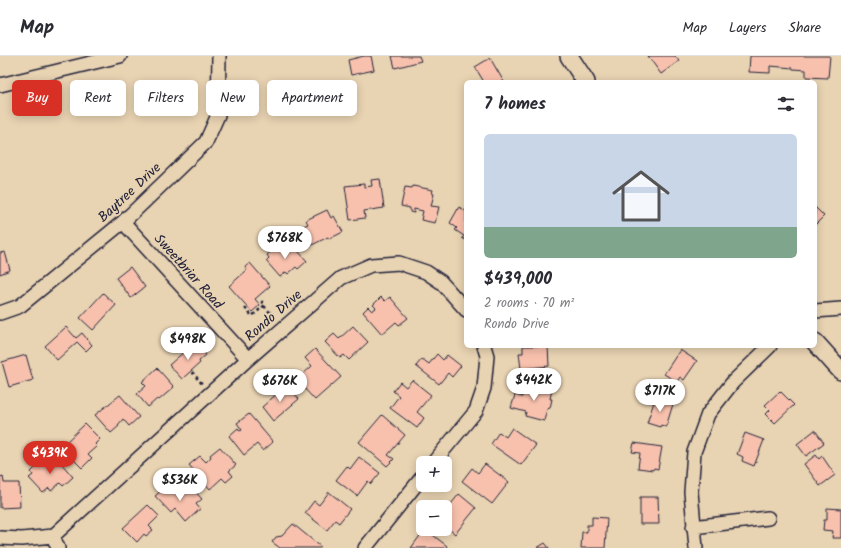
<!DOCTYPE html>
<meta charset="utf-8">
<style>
:root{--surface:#fff;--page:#f7f7f7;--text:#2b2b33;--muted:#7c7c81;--line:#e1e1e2;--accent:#d93025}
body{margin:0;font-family:Kalam,sans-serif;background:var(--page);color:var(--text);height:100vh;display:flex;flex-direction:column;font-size:15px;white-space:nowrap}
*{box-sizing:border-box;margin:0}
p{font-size:13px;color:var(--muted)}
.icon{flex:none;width:22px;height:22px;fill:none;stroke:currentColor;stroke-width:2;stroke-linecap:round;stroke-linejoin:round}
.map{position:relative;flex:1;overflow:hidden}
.drawer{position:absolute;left:464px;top:24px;width:353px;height:268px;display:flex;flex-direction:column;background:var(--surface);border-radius:6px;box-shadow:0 2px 10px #0003}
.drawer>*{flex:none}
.banner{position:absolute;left:12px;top:24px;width:380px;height:36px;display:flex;gap:8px}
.buttons{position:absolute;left:416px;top:400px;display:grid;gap:8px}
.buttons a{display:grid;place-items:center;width:36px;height:36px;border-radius:6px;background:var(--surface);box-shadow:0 2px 10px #0003;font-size:20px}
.price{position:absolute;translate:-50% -34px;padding:0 9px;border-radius:14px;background:#fff;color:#222;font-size:13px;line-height:26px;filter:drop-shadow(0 1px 2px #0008)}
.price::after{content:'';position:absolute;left:50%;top:24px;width:12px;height:9px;margin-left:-6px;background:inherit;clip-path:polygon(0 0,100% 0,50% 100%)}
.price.on{background:var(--accent);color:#fff}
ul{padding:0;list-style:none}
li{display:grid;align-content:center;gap:8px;height:212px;padding:0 20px}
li+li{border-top:1px solid var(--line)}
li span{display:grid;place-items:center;height:124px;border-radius:6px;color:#555}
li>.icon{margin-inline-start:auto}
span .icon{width:72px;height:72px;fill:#fffc;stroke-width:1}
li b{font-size:17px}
h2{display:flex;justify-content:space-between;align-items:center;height:48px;padding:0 20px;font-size:17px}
.pill{padding:0 14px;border-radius:6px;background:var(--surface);box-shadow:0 2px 10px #0003;font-size:14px;line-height:36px}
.pill.on{background:var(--accent);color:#fff}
header{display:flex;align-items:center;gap:24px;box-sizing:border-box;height:56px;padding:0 20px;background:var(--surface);border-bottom:1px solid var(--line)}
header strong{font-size:19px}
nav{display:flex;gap:22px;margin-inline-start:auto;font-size:14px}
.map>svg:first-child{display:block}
.building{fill:#f8c1ad;stroke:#22223b}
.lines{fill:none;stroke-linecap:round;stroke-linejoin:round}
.minor-casing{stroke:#22223b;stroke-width:16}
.tertiary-casing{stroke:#22223b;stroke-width:20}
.path{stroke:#22223b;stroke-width:2.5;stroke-dasharray:3 3;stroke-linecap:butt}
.minor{stroke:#e8d3b2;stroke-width:13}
.tertiary{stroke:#e8d3b2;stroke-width:17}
.labels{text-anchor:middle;stroke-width:4;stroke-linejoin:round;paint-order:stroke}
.street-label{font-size:14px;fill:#22223b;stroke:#e8d3b2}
</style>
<header>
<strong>Map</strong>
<nav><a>Map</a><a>Layers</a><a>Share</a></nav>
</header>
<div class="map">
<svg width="841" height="492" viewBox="0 0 841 492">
<rect width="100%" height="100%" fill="#e8d3b2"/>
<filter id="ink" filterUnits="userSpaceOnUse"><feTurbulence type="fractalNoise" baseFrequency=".025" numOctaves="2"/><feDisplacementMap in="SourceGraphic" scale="8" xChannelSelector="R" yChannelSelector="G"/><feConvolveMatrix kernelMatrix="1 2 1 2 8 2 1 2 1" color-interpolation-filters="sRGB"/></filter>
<g filter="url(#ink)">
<path class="building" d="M 364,0 L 371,0 L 374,14 L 351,19 L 348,4 Z
M 392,0 L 419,0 L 421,5 L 395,12 Z
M 648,0 L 675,0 L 679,5 L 661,18 Z
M 750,0 L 830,0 L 828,22 L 806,21 L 806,14 L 793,13 L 793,12 L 770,10 L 770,17 L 749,16 Z
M 490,2 L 504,26 L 484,26 L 475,11 Z
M 380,123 L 384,152 L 364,155 L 365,162 L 350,164 L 345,130 L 364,128 L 364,131 L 372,130 L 371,124 Z
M 413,130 L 433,134 L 432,137 L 434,138 L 431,150 L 439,151 L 435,167 L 421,164 L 423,155 L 414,153 L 414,157 L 410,156 L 410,152 L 401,150 L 405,131 L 412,132 Z
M 459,151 L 466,155 L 466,184 L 462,182 L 464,180 L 455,174 L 457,172 L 450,167 Z
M 815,151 L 824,160 L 815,169 Z
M 327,154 L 331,162 L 334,160 L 343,176 L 329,183 L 328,181 L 310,190 L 301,171 L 308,168 L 306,164 Z
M 291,187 L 307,205 L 298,213 L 296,211 L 288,218 L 286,216 L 280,221 L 266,205 L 269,202 L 267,199 L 277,190 L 281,195 Z
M 5,196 L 10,214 L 0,218 L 0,197 Z
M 250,207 L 270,230 L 255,243 L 260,249 L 252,256 L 229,230 L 247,214 L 245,211 Z
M 130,211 L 145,231 L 131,242 L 116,222 Z
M 103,237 L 116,249 L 93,274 L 80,262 Z
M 381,241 L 385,245 L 390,241 L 408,262 L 399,269 L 396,266 L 382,278 L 363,256 L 368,251 L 372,255 L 376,252 L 373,249 Z
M 353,270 L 368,286 L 349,304 L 344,299 L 340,302 L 325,286 L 334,278 L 339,283 Z
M 66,271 L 76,282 L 82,277 L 92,289 L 86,295 L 77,286 L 57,304 L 45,290 Z
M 195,286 L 206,299 L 199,305 L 200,307 L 182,323 L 169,309 Z
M 523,290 L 548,290 L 549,310 L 521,313 L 519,297 L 523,297 Z
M 315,293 L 341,321 L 315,344 L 302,330 L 306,326 L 301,320 L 312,310 L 305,302 Z
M 680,294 L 697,305 L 684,324 L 680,321 L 677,326 L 664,318 Z
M 437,298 L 443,304 L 447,299 L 461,310 L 452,321 L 448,317 L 439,328 L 416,310 L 422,303 L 429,308 Z
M 26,299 L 33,324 L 9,331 L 2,306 Z
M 157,312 L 174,331 L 159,344 L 157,343 L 148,351 L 137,338 L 146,330 L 142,326 Z
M 412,324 L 431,339 L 417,356 L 424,362 L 417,372 L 390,352 L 399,340 L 393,335 L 400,326 L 406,331 Z
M 531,328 L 552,333 L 550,343 L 552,343 L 550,352 L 547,353 L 544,365 L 525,360 L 526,356 L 511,352 L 515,339 L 522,341 L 525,330 L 530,331 Z
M 287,329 L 299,343 L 273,365 L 262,351 Z
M 780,335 L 794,349 L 775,367 L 766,358 L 770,354 L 765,349 Z
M 120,339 L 139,361 L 129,370 L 123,363 L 118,369 L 119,370 L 111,377 L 95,359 Z
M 655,343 L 673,348 L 666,371 L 661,369 L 660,371 L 647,367 Z
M 249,358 L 273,386 L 263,395 L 257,388 L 244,399 L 229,380 L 238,372 L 240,375 L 242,374 L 237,367 Z
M 382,359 L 405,379 L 388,399 L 394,403 L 387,410 L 359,386 Z
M 85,368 L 100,383 L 95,388 L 97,390 L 88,398 L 92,402 L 82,412 L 71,401 L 74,398 L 64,388 Z
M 512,372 L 536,389 L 521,409 L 491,388 L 499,376 L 506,381 Z
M 815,374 L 824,387 L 806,400 L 797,388 Z
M 745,377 L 764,384 L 754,410 L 742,405 L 743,401 L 737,398 Z
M 634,387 L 662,391 L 658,413 L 654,412 L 653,414 L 638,412 L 640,397 L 632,396 Z
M 220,391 L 236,409 L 229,415 L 233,420 L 226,426 L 222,422 L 210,433 L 189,409 L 200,400 L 206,406 L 211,401 L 210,399 Z
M 816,399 L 819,403 L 822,400 L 835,419 L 820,430 L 804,408 Z
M 55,400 L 73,421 L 63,430 L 60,427 L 51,435 L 49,432 L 43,437 L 29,422 L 33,419 L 31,416 L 41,406 L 44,410 Z
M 359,401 L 380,417 L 371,428 L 368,425 L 357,440 L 336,424 L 347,410 L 350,413 Z
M 485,408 L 509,426 L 492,448 L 462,425 L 472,412 L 478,417 Z
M 3,420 L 4,427 L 19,427 L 20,451 L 0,452 L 0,421 Z
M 168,429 L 180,442 L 184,438 L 181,435 L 189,429 L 202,443 L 196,448 L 200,453 L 186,466 L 175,453 L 171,457 L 155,440 Z
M 329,436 L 350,453 L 339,467 L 335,464 L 327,474 L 305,457 L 314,445 L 319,449 Z
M 459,438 L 476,452 L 455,478 L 445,470 L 445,451 L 447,453 Z
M 640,441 L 658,441 L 659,468 L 640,468 Z
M 148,449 L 159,460 L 149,470 L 153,474 L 146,480 L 144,478 L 137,486 L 123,472 Z
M 827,452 L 841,453 L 841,482 L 832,482 L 833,475 L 823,474 L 824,464 L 827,464 Z
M 592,461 L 607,462 L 605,492 L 581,492 L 582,476 L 587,476 L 587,469 L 592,469 Z
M 293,468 L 321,491 L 320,492 L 280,492 L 272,486 L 276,481 L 282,480 Z
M 425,473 L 447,490 L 446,492 L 411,492 Z
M 545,487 L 549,492 L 537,492 Z"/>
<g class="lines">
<defs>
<path id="minor" d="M 0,29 L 120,0
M 123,166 L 248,303
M 815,255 L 841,253
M 0,257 L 20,250 L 123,166 L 206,86 L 218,59 L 219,0
M 433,407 L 476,355 L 484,332 L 487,300 L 484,290
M 693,471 L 768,462
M 53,480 L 58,492
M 0,482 L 22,483 L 53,480 L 248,303 L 341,222 L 371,209 L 399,207 L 426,216 L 441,226 L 466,254
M 365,492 L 423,420
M 696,492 L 691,436 L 694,396 L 697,388 L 708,358 L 733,326 L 770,290"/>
<path id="tertiary" d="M 569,0 L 586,26
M 815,286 L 841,315"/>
</defs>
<use href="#minor" class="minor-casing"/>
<use href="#tertiary" class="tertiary-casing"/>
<path class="path" d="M 264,250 L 275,262
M 245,252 L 252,260 L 265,249 L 260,244
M 192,316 L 203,329"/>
<use href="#minor" class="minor"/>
<use href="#tertiary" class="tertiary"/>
</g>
</g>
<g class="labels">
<g class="street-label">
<text transform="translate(129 136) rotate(-43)" y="5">Baytree Drive</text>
<text transform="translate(189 215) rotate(48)" y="5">Sweetbriar Road</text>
<text transform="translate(273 259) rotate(-41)" y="5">Rondo Drive</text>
</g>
</g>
</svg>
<div class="buttons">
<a>+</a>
<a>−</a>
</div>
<b class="price" style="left:285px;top:204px">$768K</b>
<b class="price" style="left:188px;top:305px">$498K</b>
<b class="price" style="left:534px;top:346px">$442K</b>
<b class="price" style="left:280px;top:347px">$676K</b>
<b class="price" style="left:660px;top:357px">$717K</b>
<b class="price on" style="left:50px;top:419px">$439K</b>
<b class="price" style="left:180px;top:446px">$536K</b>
<div class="banner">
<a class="pill on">Buy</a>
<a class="pill">Rent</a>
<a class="pill">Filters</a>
<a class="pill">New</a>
<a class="pill">Apartment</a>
</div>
<section class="drawer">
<h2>7 homes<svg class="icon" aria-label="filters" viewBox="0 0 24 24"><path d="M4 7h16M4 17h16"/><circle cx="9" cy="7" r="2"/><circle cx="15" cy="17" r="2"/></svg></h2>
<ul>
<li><span style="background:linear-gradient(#c9d6e8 75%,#7fa58c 0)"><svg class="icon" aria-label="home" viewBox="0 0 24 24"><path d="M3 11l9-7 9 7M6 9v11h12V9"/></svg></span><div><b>$439,000</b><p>2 rooms · 70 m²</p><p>Rondo Drive</p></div></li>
</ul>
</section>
</div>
